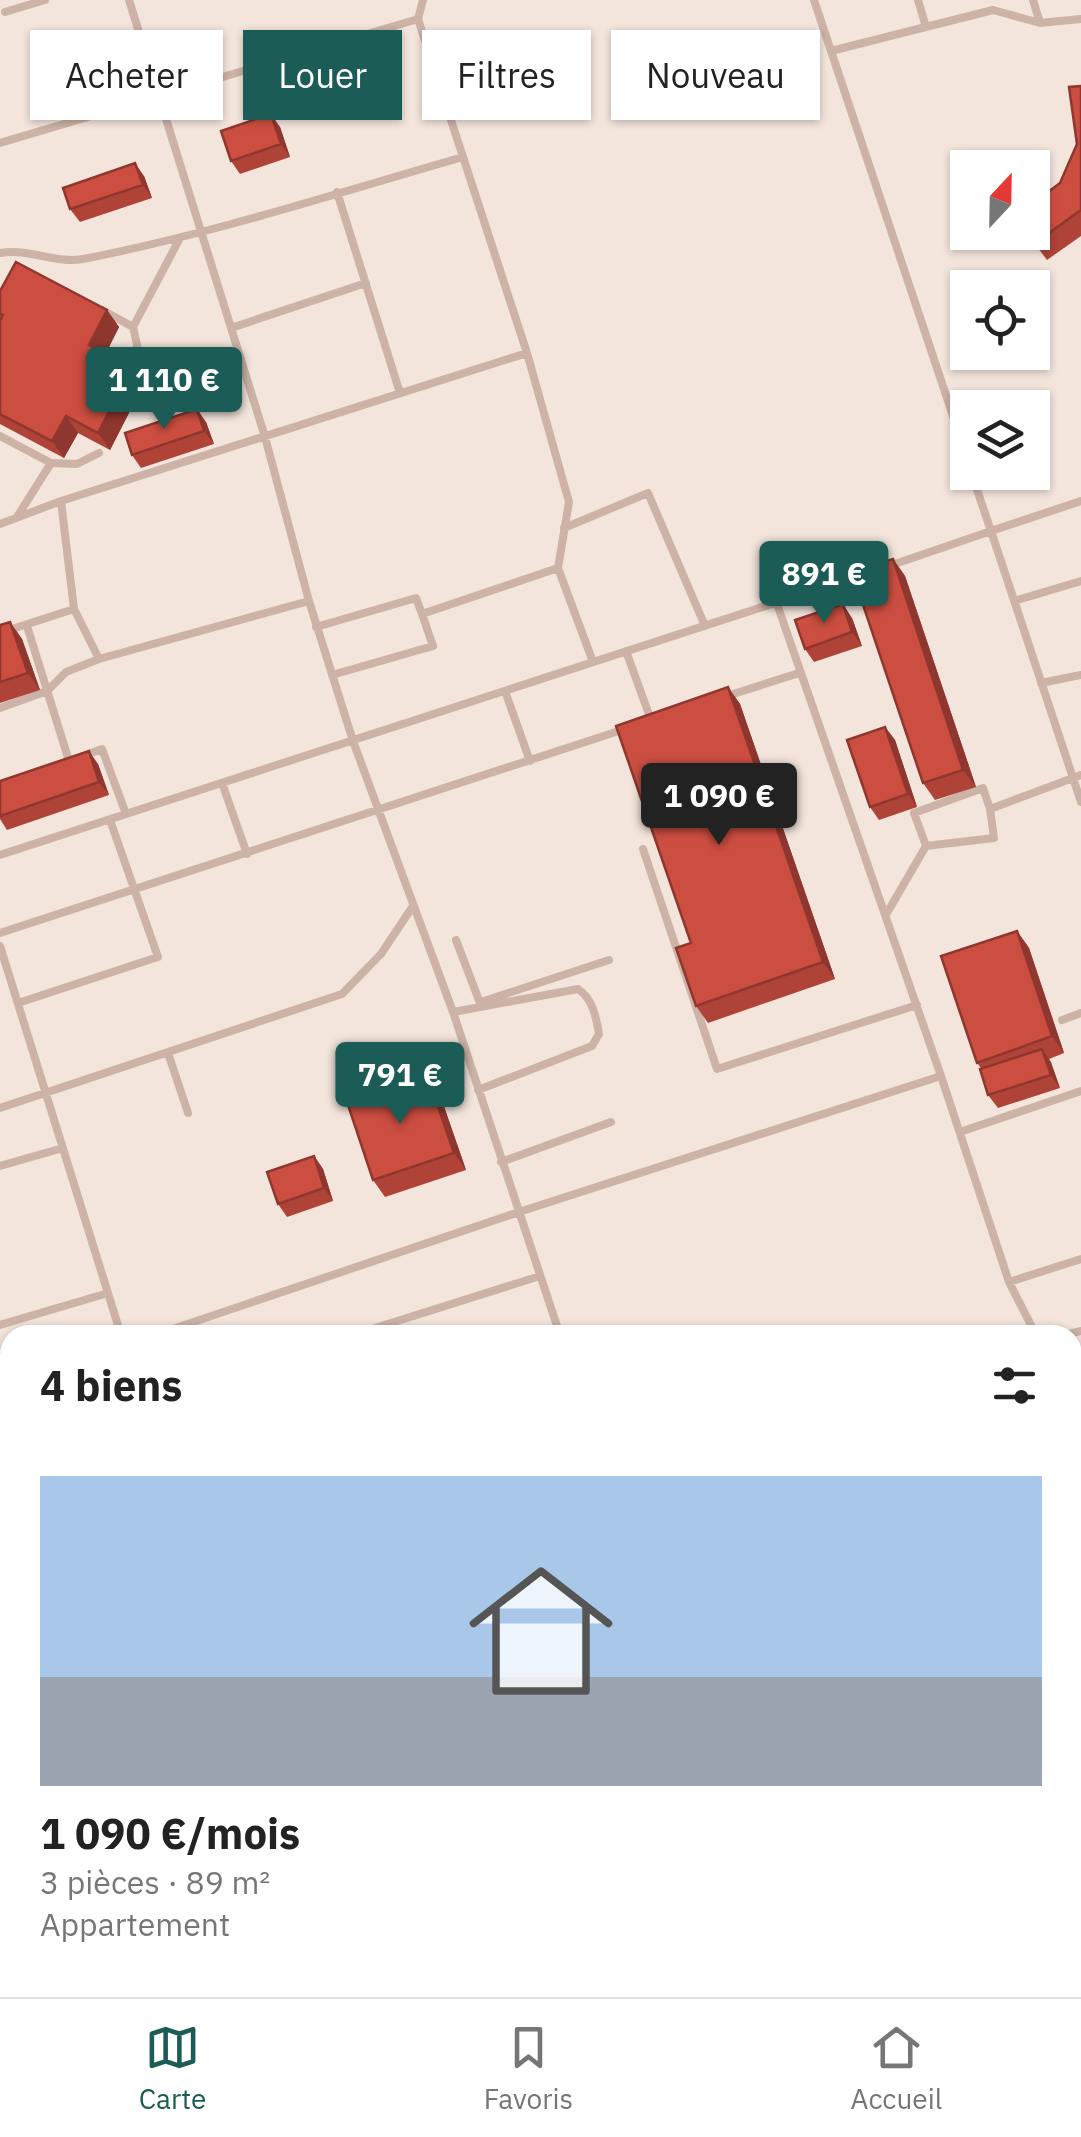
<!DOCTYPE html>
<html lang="fr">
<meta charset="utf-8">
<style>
:root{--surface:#fff;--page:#f2f2f2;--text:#222;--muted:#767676;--line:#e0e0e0;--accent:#1b5c57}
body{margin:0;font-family:"IBM Plex Sans",sans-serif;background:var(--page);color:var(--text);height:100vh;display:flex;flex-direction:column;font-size:38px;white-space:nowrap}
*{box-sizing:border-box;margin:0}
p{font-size:32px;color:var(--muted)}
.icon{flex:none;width:55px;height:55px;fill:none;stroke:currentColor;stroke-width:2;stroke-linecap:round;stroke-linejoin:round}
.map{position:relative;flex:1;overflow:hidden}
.panel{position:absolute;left:0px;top:1325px;width:1082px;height:672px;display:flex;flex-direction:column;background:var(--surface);border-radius:30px 30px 0 0;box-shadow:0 2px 8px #0004}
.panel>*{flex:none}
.hud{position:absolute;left:30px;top:30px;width:1022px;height:90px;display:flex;gap:20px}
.needle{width:65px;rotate:22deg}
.buttons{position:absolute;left:950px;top:150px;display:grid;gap:20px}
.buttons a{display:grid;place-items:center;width:100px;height:100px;border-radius:0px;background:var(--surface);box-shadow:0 2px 8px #0004;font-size:50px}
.price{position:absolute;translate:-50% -85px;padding:0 22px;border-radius:10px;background:var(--accent);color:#fff;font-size:32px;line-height:65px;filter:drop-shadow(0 2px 5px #0008)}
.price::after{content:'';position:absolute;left:50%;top:60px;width:30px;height:22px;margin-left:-15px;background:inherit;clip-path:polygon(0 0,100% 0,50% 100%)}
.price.active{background:#222;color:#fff}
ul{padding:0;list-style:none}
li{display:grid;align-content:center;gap:20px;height:530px;padding:0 40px}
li+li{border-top:2px solid var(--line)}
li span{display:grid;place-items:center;height:310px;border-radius:0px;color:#555}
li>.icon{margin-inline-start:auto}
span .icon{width:180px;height:180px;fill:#fffc;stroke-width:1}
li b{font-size:42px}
h2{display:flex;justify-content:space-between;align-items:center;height:120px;padding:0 40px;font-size:42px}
.chip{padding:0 35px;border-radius:0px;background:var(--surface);box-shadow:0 2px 8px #0004;font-size:35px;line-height:90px}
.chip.active{background:var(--accent);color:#fff}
.menu{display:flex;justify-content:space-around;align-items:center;height:140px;border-top:2px solid var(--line);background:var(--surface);font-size:28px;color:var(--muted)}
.menu a{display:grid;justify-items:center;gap:5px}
.menu .active{color:var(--accent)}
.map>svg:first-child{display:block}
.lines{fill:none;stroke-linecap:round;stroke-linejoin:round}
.lane{stroke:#ccb2a7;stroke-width:8}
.wall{fill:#af4338}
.shaded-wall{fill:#8f372e}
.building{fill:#cc4e41;stroke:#8f372e;stroke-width:2.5}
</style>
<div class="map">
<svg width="1081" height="1997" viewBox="0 0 1081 1997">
<rect width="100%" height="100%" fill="#f3e5dc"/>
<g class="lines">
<path class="lane" d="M 129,0 L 265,437 L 309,601 L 353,741 L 453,1012 L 560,1335
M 814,0 L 968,461
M 918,0 L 926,27
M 1033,0 L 1040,23
M 5,12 L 45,0
M 831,51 L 993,10 L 1040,23 L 1081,19
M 0,143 L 418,19 L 423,0
M 337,192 L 400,393
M 0,253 C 28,248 56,264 83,259 C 212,234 337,193 463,157
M 102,310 L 133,327 L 180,238
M 133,327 L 146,385
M 231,328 L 366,283
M 0,436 L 51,463
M 1081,501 L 991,531 L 1081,802
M 17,517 L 51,463 L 77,464 L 99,453
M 0,524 L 61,501 L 527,353
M 564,528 L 648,493 L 705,626
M 889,566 L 991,531 L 971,472
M 558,568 L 593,662
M 1014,601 L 1081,581
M 27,626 L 69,761 L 102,749 L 126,814
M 316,627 L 416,598 L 422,614 L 558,568 L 569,502 L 527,353 L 418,19
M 0,633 L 74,609
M 626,651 L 651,720
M 99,659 L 309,601
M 332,675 L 433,646 L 422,614
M 1041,683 L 1081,675
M 505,691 L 530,761
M 727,696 L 799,673
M 0,708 L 47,691 L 66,672 L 99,659 L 74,609 L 61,501
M 222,783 L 247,854
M 926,846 L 994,838 L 990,809
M 643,849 L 717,1069 L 917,1005
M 0,855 L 861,575
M 887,913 L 926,846 L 914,813 L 983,788 L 990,809 L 1081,775
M 0,933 L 628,728
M 456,940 L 480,1003
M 0,946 L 121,1335
M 481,1002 L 609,960
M 18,1003 L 158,957 L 110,820
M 453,1012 L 578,989 C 593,999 596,1017 599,1034 L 592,1046 L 478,1090
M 1062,1020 L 1081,1013
M 168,1053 L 188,1113
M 941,1076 L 1009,1282 L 1036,1335
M 0,1108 L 342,994 L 381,954 L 413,906
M 960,1132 L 1081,1091
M 501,1162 L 611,1122
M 0,1166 L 63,1148
M 1009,1282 L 1081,1259
M 0,1325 L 108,1293
M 155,1335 L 522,1211 L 941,1076 L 777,604
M 353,1335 L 540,1276
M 1065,1335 L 1081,1331
M 0,1357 L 6,1382
M 1072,1439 L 1081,1464
M 0,1624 L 10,1621
M 1072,1861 L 1081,1858
M 1072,1938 L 1079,1959
M 346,1988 L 350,1997
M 786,1988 L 789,1997
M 386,1997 L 415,1988"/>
</g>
<path class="wall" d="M 1081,86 L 1081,236 L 1047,260 L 1026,232 L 1060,183 L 1077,144 Z
M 280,127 L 290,157 L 240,174 L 231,161 Z
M 144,176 L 152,198 L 80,222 L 70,209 Z
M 0,291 L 107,310 L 119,327 L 104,357 L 111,367 L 118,388 L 132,407 L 110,450 L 78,433 L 64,458 L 0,424 Z
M 206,422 L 214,444 L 141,468 L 132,455 Z
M 893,559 L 905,576 L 976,787 L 935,800 L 923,783 Z
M 852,618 L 862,646 L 814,662 L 805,649 Z
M 10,622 L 22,639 L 40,690 L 0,703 L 0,625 Z
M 728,687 L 740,704 L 835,979 L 708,1023 L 696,1006 L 691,943 Z
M 885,727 L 895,740 L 917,807 L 879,820 L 870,807 Z
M 98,764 L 109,795 L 7,830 L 0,819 L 0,781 Z
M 1017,931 L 1029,948 L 1064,1053 L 1049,1059 L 1060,1088 L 998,1108 L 988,1095 L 981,1068 L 977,1063 Z
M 427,1074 L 439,1092 L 466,1170 L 385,1197 L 373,1180 Z
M 314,1156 L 323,1169 L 333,1201 L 287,1217 L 278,1204 Z"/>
<path class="shaded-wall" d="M 271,114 L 280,127 L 290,157 L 281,144 Z
M 135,163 L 144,176 L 152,198 L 143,185 Z
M 107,310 L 119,327 L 104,357 L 111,367 L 118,392 L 103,381 L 89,345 Z
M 120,390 L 132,407 L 110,450 L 98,433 Z
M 197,409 L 206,422 L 214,444 L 204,431 Z
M 66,416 L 78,433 L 64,458 L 52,441 Z
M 893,559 L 905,576 L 976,787 L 963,770 Z
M 843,604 L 852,618 L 862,646 L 852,632 Z
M 10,622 L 22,639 L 40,690 L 28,673 Z
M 728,687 L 740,704 L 835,979 L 823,962 Z
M 885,727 L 895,740 L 917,807 L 908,794 Z
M 89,751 L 98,764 L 109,795 L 99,782 Z
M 1017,931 L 1029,948 L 1064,1053 L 1052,1036 Z
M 1042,1049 L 1051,1062 L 1060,1088 L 1051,1075 Z
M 427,1074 L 439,1092 L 466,1170 L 454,1153 Z
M 314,1156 L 323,1169 L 333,1201 L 324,1188 Z"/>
<path class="building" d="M 1081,86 L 1081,210 L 1035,243 L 1027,232 L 1032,232 L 1032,204 L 1060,183 L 1077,144 L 1069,87 Z
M 271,114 L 281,144 L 231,161 L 221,131 Z
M 135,163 L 143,185 L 70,209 L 63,188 Z
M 16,262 L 107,310 L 89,345 L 99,350 L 106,374 L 103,381 L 120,390 L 98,433 L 66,416 L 52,441 L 0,414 L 0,321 L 3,315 L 0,314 L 0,291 Z
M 197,409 L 204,431 L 132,455 L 125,433 Z
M 893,559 L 963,770 L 923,783 L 852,572 Z
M 843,604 L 852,632 L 805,649 L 795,620 Z
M 10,622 L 28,673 L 0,682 L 0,625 Z
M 728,687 L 823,962 L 696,1006 L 676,948 L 691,943 L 616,726 Z
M 885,727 L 908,794 L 870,807 L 847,740 Z
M 89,751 L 99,782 L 0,816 L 0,781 Z
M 1017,931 L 1052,1036 L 977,1063 L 941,956 Z
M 1042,1049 L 1051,1075 L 988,1095 L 980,1069 Z
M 427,1074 L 454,1153 L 373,1180 L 347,1102 Z
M 314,1156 L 324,1188 L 278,1204 L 267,1172 Z
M 441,1988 L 452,1988 L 456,1997 L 414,1997 Z"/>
</svg>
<div class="buttons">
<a><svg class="needle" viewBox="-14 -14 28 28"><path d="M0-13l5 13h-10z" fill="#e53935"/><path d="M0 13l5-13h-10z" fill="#767676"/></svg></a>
<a><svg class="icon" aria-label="locate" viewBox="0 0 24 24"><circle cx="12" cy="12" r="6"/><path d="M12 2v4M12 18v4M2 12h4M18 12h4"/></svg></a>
<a><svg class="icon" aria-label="layers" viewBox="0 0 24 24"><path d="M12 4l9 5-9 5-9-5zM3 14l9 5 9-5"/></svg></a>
</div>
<b class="price" style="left:164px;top:432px">1 110 €</b>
<b class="price" style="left:824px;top:626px">891 €</b>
<b class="price active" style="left:719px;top:848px">1 090 €</b>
<b class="price" style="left:400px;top:1127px">791 €</b>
<div class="hud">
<a class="chip">Acheter</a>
<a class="chip active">Louer</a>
<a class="chip">Filtres</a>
<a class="chip">Nouveau</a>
</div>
<section class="panel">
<h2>4 biens<svg class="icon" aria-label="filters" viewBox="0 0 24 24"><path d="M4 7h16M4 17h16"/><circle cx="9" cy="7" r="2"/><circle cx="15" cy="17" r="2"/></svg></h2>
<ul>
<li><span style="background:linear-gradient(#a9c7e8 65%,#9aa5b1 0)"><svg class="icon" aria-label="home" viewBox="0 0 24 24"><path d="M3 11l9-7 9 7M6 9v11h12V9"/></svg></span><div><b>1 090 €/mois</b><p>3 pièces · 89 m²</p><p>Appartement</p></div></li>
</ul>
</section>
</div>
<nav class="menu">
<a class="active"><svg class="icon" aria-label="map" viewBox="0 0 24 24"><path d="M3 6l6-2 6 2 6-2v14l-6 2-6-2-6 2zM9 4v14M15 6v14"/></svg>Carte</a>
<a><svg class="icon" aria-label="saved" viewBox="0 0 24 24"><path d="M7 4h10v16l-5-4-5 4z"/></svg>Favoris</a>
<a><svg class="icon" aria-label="home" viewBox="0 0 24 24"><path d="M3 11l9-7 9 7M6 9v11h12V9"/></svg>Accueil</a>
</nav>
